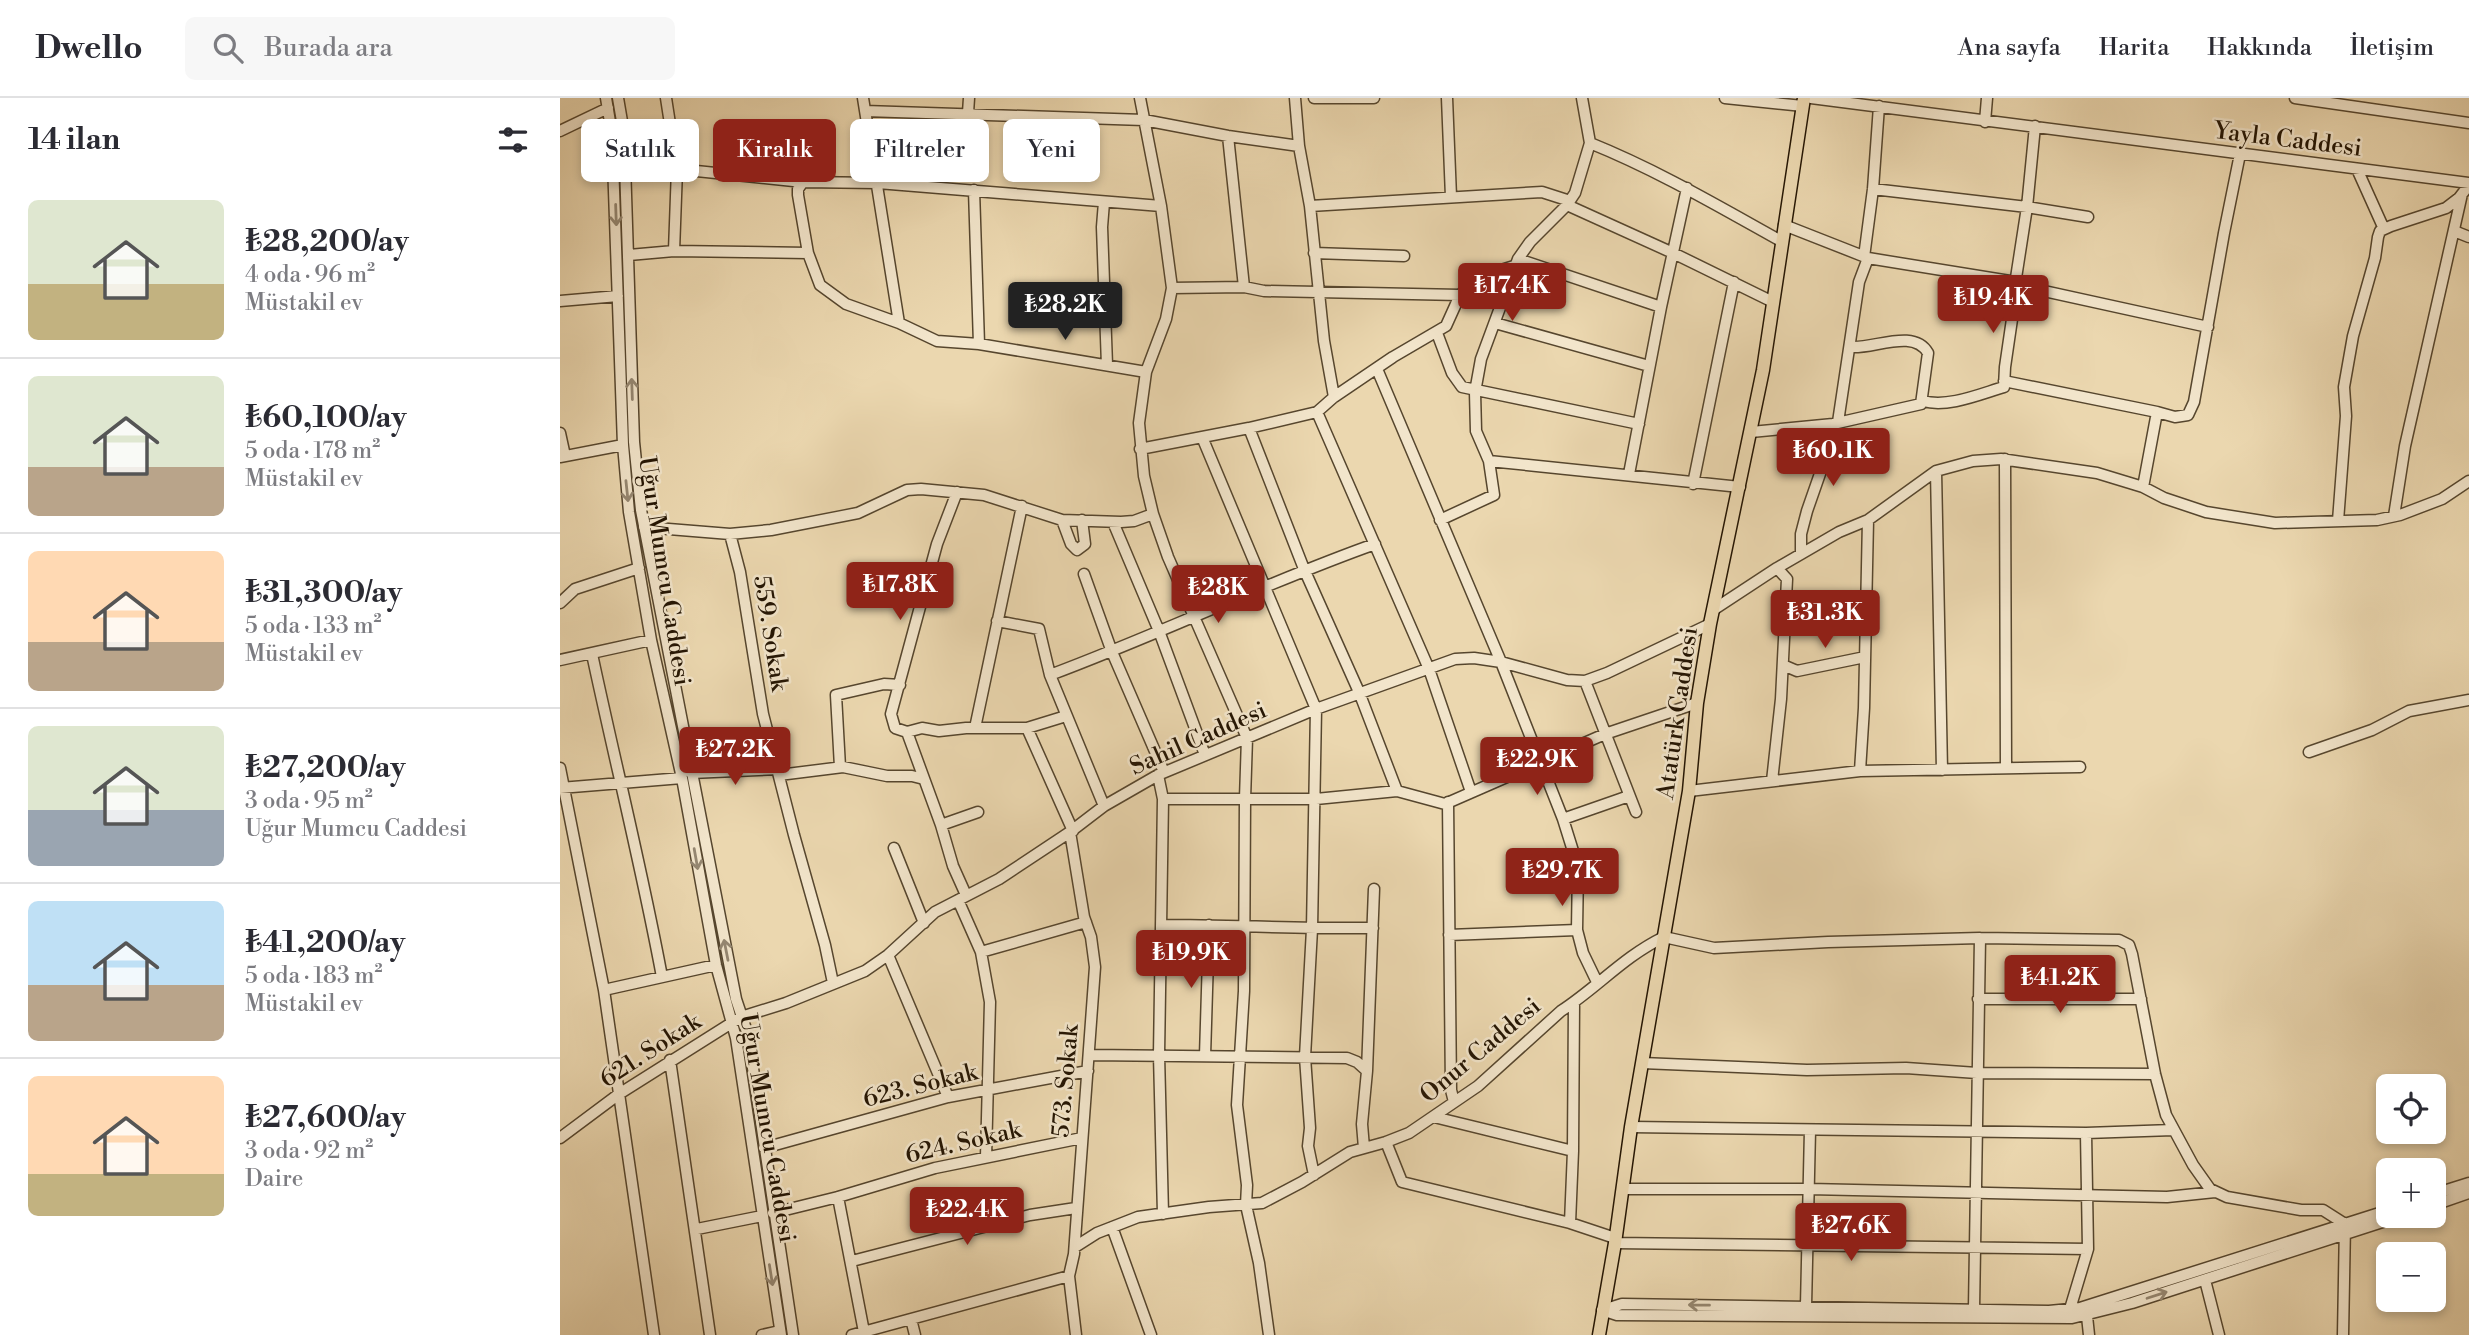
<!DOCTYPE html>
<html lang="tr">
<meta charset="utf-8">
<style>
:root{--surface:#fff;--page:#f7f7f7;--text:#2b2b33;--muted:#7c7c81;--line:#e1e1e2;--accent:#8f2418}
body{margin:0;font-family:"Libre Bodoni",serif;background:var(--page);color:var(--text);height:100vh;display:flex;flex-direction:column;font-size:26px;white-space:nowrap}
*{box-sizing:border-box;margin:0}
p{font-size:23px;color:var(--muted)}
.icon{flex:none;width:38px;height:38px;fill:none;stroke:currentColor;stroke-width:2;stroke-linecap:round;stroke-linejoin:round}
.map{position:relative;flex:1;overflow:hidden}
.drawer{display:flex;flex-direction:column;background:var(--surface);width:560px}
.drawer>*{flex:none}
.guide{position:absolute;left:21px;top:21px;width:665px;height:63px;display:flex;gap:14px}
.fabs{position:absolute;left:1816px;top:976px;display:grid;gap:14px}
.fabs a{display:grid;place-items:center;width:70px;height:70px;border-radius:10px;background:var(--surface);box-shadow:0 4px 10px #0003;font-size:35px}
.price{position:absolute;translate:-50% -60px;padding:0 16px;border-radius:7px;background:var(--accent);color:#fff;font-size:23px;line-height:46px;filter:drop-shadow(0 2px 4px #0008)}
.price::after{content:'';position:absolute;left:50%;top:42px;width:21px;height:16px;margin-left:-10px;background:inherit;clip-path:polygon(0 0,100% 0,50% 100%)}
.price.active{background:#222;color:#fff}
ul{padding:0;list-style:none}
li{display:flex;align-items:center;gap:21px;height:175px;padding:0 28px}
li+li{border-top:2px solid var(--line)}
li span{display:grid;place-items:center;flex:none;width:196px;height:140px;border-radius:10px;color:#555}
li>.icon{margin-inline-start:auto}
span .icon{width:84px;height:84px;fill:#fffc;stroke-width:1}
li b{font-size:30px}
h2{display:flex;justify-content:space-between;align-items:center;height:84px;padding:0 28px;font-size:30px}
.tag{padding:0 24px;border-radius:10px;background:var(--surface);box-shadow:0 4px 10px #0003;font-size:24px;line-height:63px}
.tag.active{background:var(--accent);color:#fff}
header{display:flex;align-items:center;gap:42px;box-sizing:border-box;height:98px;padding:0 35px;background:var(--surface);border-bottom:2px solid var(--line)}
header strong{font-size:33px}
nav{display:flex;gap:38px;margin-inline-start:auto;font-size:24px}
.search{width:490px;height:63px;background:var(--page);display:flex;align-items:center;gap:18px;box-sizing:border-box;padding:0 24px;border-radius:10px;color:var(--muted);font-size:26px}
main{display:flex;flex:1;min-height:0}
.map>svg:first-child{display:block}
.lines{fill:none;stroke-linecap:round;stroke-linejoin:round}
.minor-casing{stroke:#56462e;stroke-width:13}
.major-casing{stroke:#241503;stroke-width:15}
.minor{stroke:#f2e5cb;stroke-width:10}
.major{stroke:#ebd7af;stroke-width:12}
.oneway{stroke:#958771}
.labels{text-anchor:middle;stroke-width:5;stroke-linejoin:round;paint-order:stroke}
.street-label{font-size:24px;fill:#241503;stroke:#f2e5cb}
</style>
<header>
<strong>Dwello</strong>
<div class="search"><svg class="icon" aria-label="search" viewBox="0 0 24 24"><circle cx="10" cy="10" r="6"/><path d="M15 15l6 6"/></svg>Burada ara</div>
<nav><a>Ana sayfa</a><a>Harita</a><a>Hakkında</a><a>İletişim</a></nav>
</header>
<main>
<section class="drawer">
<h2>14 ilan<svg class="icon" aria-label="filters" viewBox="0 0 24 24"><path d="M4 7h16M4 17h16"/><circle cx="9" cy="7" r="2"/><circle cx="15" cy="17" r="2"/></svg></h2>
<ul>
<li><span style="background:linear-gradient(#dfe7d0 60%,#c2b280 0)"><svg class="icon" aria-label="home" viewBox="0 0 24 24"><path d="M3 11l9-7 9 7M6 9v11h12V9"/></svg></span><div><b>₺28,200/ay</b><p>4 oda · 96 m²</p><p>Müstakil ev</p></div></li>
<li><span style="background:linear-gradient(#dfe7d0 65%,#b9a48a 0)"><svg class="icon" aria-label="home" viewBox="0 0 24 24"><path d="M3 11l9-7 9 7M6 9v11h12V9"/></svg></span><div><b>₺60,100/ay</b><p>5 oda · 178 m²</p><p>Müstakil ev</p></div></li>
<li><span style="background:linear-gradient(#ffd9b3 65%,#b9a48a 0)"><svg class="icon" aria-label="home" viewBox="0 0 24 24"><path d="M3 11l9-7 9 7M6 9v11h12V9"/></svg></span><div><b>₺31,300/ay</b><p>5 oda · 133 m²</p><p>Müstakil ev</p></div></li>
<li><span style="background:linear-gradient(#dfe7d0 60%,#9aa5b1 0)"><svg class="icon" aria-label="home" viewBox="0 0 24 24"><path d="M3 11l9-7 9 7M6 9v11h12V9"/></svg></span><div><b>₺27,200/ay</b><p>3 oda · 95 m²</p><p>Uğur Mumcu Caddesi</p></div></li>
<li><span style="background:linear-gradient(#bfe0f5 60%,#b9a48a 0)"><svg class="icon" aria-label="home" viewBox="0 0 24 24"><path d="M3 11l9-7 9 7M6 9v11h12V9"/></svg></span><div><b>₺41,200/ay</b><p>5 oda · 183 m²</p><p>Müstakil ev</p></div></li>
<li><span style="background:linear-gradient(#ffd9b3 70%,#c2b280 0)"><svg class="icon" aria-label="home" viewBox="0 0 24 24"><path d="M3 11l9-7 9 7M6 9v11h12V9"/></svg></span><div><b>₺27,600/ay</b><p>3 oda · 92 m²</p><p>Daire</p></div></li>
</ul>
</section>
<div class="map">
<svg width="1909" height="1237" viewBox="0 0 1909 1237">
<rect width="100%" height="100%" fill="#ebd7af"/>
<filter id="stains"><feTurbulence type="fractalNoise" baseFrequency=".00286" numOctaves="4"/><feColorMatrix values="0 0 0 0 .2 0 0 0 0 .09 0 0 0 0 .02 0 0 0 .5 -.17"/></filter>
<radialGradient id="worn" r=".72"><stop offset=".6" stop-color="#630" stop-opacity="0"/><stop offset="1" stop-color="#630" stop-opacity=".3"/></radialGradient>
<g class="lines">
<defs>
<path id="minor" d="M 46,0 L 52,36 L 63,347 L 69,414 L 91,542 L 122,680 L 156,867 L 176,940 L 221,1237
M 58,0 L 64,35 L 74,344 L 81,412 L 176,901 L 188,937 L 233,1237
M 106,0 L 117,71 L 114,153
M 303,0 L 339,225 L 377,243 L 419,246 L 586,274
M 580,0 L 601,108 L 612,190 L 606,221 L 586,274 L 579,325 L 584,378 L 593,416 L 608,459 L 687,640 L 685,701 L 684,893 L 677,1007 L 687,1087 L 686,1107 L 699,1165 L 709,1237
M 735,0 L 739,48 L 750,108 L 764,243 L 774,299
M 754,0 L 814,0
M 887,0 L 891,99
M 1165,0 L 1243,8
M 1251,0 L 1909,85
M 1735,0 L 1909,25
M 305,13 L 584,22 L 668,38 L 739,48
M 408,15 L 409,0
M 1425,24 L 1427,0
M 1475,28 L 1467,109 L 1456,180 L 1457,187 L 1648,229
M 0,33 L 48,10
M 668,38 L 684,189 L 704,193 L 900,197
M 1030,45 C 1097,72 1158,108 1221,143
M 117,71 L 243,84
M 1797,71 L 1824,131
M 1313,91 L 1467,109 L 1528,119
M 414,92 L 419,246
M 544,104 L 542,129 L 547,267
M 1007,107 L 1113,155 L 1213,204
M 750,108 L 982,94 L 1010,103
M 1224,127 L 1308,160
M 1894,133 L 1909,139
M 248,155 L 260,187 L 286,206 L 339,225
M 754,155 L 844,158
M 69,157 L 114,153 L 248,155 L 238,97 L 238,91 L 243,84 L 318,85 L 601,108
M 1304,159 L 1313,91 L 1319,8
M 958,161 L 1101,209
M 612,190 L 684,189
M 0,203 L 58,198
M 935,225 L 1089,268
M 877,235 L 892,275 L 902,289 L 1079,326
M 817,271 L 941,564 L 1003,721 L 1018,769 L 1017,832 L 1023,855 L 1037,884
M 1444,283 L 1597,314 L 1583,389
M 1363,303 C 1388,310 1420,296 1444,289 L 1445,269 L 1457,187
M 757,314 L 869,571 L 911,694
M 1597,314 L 1615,319 L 1628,317 L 1634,304 L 1664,135 L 1680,56
M 689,330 L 744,471 L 799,594 L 837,693
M 1191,334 L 1273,326 L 1361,306 L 1368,255 C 1354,230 1314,251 1291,249
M 0,335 L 5,358
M 642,339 L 756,611 L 752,831 L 745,959 L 750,1030 L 748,1048 L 754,1077
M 580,351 L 689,330 L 757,314 L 774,299 L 833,259 L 886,228 L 900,197 L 919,179 L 954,168
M 0,359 L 63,347
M 1445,361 L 1446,669
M 929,363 L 1180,389
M 1376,373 L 1382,672
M 1069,376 L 1101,209 L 1127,90
M 1133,386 L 1174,184
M 397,394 L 377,446 L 331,616 L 335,630 L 347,634 L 362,630 L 379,633 L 406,630 L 467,630 L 506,618
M 1834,418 L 1845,348 L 1902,96
M 502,422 L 511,446 L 517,452 L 525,446 L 522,422
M 880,422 L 934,397 L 929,363 L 916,333 L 915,294 L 921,261 L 958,161 L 970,144 L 1007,107 L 1015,95 L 1030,45 L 1022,0
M 1778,423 L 1786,318 L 1784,289 L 1793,238 L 1815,160 L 1818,139 L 1820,133 L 1831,128 L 1886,110 L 1899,100 L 1909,87
M 553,424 L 599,533 L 645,657
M 84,429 L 170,436 L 211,432 L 298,415 L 347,392 L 361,391 L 424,397 L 502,422 L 561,424 L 574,423 L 593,416
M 170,436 L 180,474 L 203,616 L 234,737 L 265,847 L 273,885
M 1241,456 L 1241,436 L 1247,413 L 1278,324 L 1299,184 L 1308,160 L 1456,184
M 524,476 L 552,554 L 604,674
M 0,505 L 15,491 L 79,470
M 1153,512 L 1217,470 L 1279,434 L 1308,422 L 1376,373 L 1413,363 L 1441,361 L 1537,375 L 1583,389 L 1604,400 L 1646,414 L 1715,425 L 1817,422 L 1840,417 L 1882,401 L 1909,383
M 437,523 L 479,531 L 490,577 L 544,708
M 32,556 C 55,664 82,771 102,879
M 0,562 L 91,542
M 1223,567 L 1237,573 L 1305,559
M 490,577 C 600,536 705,485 815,446
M 1025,583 L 1076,714
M 415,630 L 462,408
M 467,630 L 513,733
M 347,634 L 381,727 L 393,768 L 406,797
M 1749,654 L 1812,632 L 1849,613 L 1909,602
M 280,669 L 276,597 L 324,586 L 340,587
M 0,670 L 44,892 L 94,1237
M 1300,673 L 1304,610 L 1308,422
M 131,675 L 218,671
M 219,677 L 283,669 L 327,678 L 352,678 L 364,681
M 598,677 L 603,701 L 599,957 L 603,1116
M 1212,683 L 1221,601 L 1227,481 L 1217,470
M 0,690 L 122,680
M 1129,693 L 1300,673 L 1520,669
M 603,701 L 756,701 L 837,693 L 885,706 L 1045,636 L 1137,605
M 888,704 L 891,992 L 894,1004
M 1003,721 L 1069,698
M 381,727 L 418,714
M 510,734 L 524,819 L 531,839 L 535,869 L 514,1156 L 509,1178 L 516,1237
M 334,750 L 364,825
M 398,802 L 421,854 L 430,904 L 426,1059
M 602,827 C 673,827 742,831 813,830
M 889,837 L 1017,832
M 421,854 L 526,824
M 328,857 L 388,999
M 44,892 L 156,867
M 1418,901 L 1581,901
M 530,957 L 787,960 L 797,964 L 807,973 L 802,1026 L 804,1050
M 645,958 L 649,827
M 110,962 L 150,1237
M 1082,965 L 1247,972 L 1346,970 L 1417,975 L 1595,976
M 807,973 L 814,791
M 874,1019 L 1013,1053
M 1071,1029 L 1526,1035 L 1613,1032
M 0,1040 L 59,996 L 181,919 L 226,905 L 305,873 L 328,857 L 375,814 L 439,781 L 510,734 L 544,708 L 598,677 L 756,611 L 895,561 L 914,560 L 941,564 L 1007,582 L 1025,583 L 1047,575 L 1150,526
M 826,1044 L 842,1084 L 1010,1125 L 1055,1140
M 204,1050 L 388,999 L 528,973
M 1063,1091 L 1249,1091 L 1607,1099 L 1655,1094
M 1874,1096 L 1909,1085
M 278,1099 L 304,1234
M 1874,1107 L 1909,1095
M 213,1115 L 278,1099 L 375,1070 L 522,1040
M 1010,1125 L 1013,1053 L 1014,905
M 552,1129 L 591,1237
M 137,1131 L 202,1118
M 1055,1145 L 1528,1151
M 515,1149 L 537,1135 L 578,1119 L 649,1109 L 702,1105 L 742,1084 L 790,1054 L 826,1044 L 849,1035 L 918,988 L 1001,913 C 1038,889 1063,859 1104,839 L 1154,850 L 1268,844 L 1420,840 L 1559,842 L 1569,847 L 1572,856 L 1595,976 L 1606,1017 L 1633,1067 L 1650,1091 L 1667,1099 L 1741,1112 L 1763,1112 L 1785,1126 L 1783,1237
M 292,1163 L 470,1117 L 516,1110
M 1645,1182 L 1659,1237
M 1246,1208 L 1250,1032
M 1414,1211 L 1420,840
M 1510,1211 L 1528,1151 L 1526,1035
M 1042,1212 L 1057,1217 L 1512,1220 L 1572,1205 L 1841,1118
M 1043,1212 L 1062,1206 L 1489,1213 L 1520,1210 L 1829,1112
M 1527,1218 L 1529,1237
M 351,1221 L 355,1237
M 202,1237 L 220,1233
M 292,1237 L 509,1178"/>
<path id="major" d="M 1039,1237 L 1055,1145 L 1071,1029 L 1129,693 L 1137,605 L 1150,526 L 1203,272 L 1244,0"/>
</defs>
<use href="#minor" class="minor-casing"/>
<use href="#major" class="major-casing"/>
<use href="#minor" class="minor"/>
<use href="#major" class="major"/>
</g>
<defs><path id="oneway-shaft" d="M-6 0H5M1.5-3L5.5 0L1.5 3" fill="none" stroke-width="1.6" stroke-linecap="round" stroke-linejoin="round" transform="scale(1.75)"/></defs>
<g class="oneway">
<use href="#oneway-shaft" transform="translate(56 117) rotate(88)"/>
<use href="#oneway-shaft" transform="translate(72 291) rotate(-92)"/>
<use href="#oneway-shaft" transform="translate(67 393) rotate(84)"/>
<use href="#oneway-shaft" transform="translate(136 761) rotate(80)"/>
<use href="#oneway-shaft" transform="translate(166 852) rotate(-101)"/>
<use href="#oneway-shaft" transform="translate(211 1177) rotate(81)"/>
<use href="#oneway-shaft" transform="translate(1597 1197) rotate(-18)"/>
<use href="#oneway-shaft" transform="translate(1139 1207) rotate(-179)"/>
</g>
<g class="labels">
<g class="street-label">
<text transform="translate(1728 41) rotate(7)" y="8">Yayla Caddesi</text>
<text transform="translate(105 473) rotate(81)" y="8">Uğur Mumcu Caddesi</text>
<text transform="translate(211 535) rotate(81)" y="8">559. Sokak</text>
<text transform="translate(1117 615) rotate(-82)" y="8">Atatürk Caddesi</text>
<text transform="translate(638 640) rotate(-24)" y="8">Sahil Caddesi</text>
<text transform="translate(90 952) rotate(-33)" y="8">621. Sokak</text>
<text transform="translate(920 952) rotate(-40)" y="8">Onur Caddesi</text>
<text transform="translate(505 983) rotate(-85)" y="8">573. Sokak</text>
<text transform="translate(360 987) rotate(-14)" y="8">623. Sokak</text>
<text transform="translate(208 1030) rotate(80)" y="8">Uğur Mumcu Caddesi</text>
<text transform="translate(403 1044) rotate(-13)" y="8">624. Sokak</text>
</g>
</g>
<rect width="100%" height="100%" filter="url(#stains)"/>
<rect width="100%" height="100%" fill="url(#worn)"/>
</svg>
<div class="fabs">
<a><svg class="icon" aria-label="locate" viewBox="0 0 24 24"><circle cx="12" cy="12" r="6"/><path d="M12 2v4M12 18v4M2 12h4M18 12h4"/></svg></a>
<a>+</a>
<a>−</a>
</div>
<b class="price" style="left:952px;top:225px">₺17.4K</b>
<b class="price" style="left:1433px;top:237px">₺19.4K</b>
<b class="price active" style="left:505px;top:244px">₺28.2K</b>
<b class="price" style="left:1273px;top:390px">₺60.1K</b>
<b class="price" style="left:340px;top:524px">₺17.8K</b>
<b class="price" style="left:658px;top:527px">₺28K</b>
<b class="price" style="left:1265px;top:552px">₺31.3K</b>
<b class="price" style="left:175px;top:689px">₺27.2K</b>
<b class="price" style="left:977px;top:699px">₺22.9K</b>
<b class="price" style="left:1002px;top:810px">₺29.7K</b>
<b class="price" style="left:631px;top:892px">₺19.9K</b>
<b class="price" style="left:1500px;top:917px">₺41.2K</b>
<b class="price" style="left:407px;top:1149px">₺22.4K</b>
<b class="price" style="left:1291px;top:1165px">₺27.6K</b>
<div class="guide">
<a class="tag">Satılık</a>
<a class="tag active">Kiralık</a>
<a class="tag">Filtreler</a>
<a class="tag">Yeni</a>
</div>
</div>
</main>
